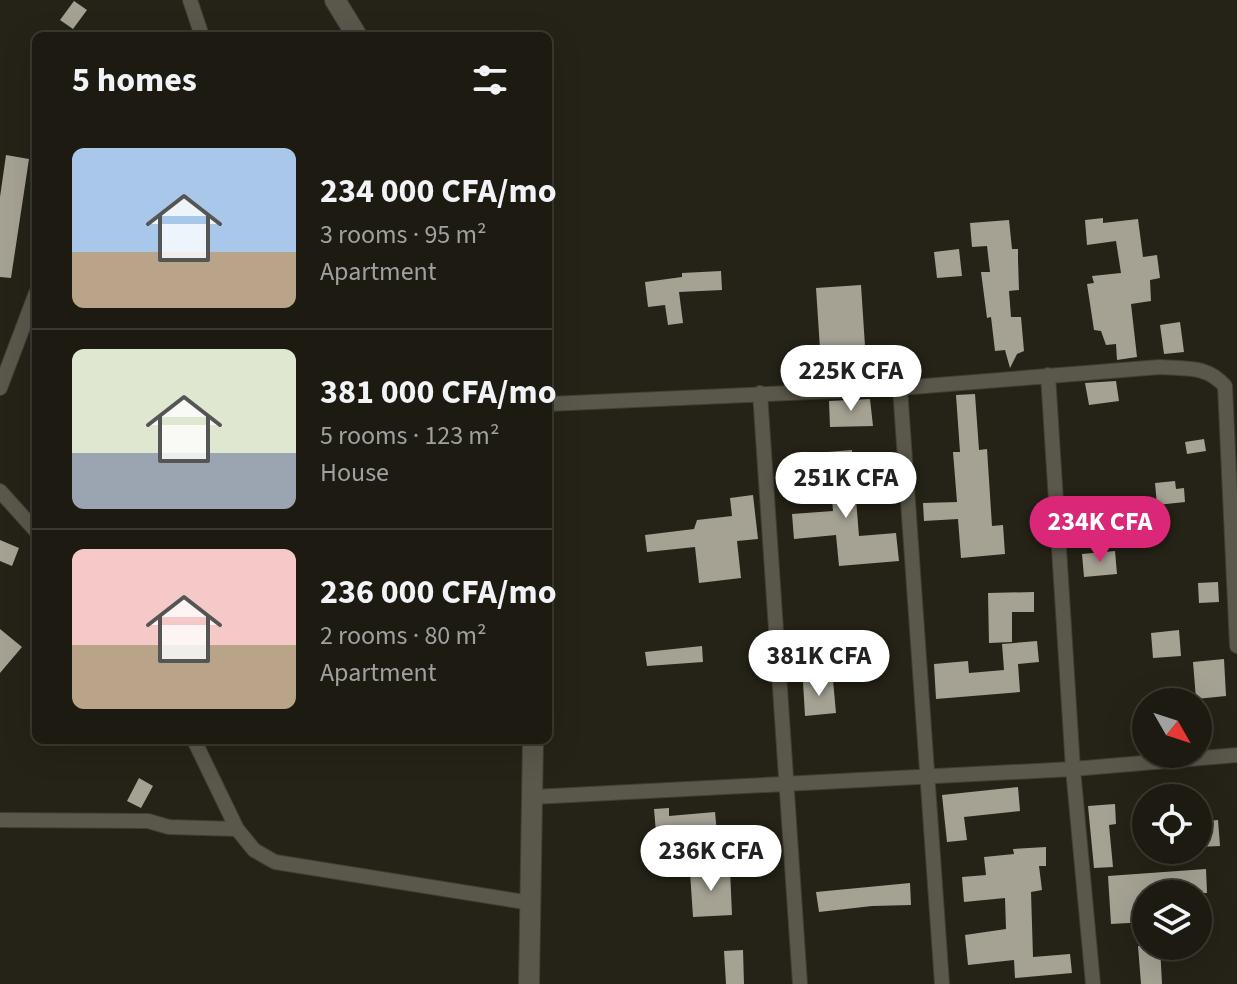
<!DOCTYPE html>
<meta charset="utf-8">
<style>
:root{--surface:#1c1a11;--page:#25231a;--text:#f1f3f6;--muted:#a0a19f;--line:#3a3831;--accent:#db2777}
body{margin:0;font-family:"Source Sans 3",sans-serif;background:var(--page);color:var(--text);height:100vh;display:flex;flex-direction:column;font-size:30px;white-space:nowrap}
*{box-sizing:border-box;margin:0}
p{font-size:26px;color:var(--muted)}
.icon{flex:none;width:44px;height:44px;fill:none;stroke:currentColor;stroke-width:2;stroke-linecap:round;stroke-linejoin:round}
.map{position:relative;flex:1;overflow:hidden}
.panel{position:absolute;left:32px;top:32px;width:520px;height:712px;display:flex;flex-direction:column;background:var(--surface);border-radius:12px;box-shadow:0 8px 32px #0002,0 0 0 2px var(--line)}
.panel>*{flex:none}
.needle{width:52px;rotate:129deg}
.tools{position:absolute;left:1132px;top:688px;display:grid;gap:16px}
.tools a{display:grid;place-items:center;width:80px;height:80px;border-radius:50%;background:var(--surface);box-shadow:0 8px 32px #0002,0 0 0 2px var(--line);font-size:40px}
.price{position:absolute;translate:-50% -68px;padding:0 18px;border-radius:28px;background:#fff;color:#222;font-size:26px;line-height:52px;filter:drop-shadow(0 2px 4px #0008)}
.price::after{content:'';position:absolute;left:50%;top:48px;width:24px;height:18px;margin-left:-12px;background:inherit;clip-path:polygon(0 0,100% 0,50% 100%)}
.price.active{background:var(--accent);color:#fff}
ul{padding:0;list-style:none}
li{display:flex;align-items:center;gap:24px;height:200px;padding:0 40px}
li+li{border-top:2px solid var(--line)}
li span{display:grid;place-items:center;flex:none;width:224px;height:160px;border-radius:12px;color:#555}
li>.icon{margin-inline-start:auto}
span .icon{width:96px;height:96px;fill:#fffc;stroke-width:1}
li b{font-size:34px}
h2{display:flex;justify-content:space-between;align-items:center;height:96px;padding:0 40px;font-size:34px}
.map>svg:first-child{display:block}
.building{fill:#a5a294}
.lines{fill:none;stroke-linecap:round;stroke-linejoin:round}
.minor-casing{stroke:#403e36;stroke-width:16}
.secondary-casing{stroke:#403e36;stroke-width:22}
.minor{stroke:#5a584b;stroke-width:14}
.secondary{stroke:#5a584b;stroke-width:20}
</style>
<div class="map">
<svg width="1237" height="984" viewBox="0 0 1237 984">
<rect width="100%" height="100%" fill="#252317"/>
<path class="building" d="M 74,1 L 87,10 L 73,29 L 60,20 Z
M 6,155 L 29,159 L 11,278 L 0,277 L 0,197 Z
M 1103,218 L 1103,223 L 1138,219 L 1143,257 L 1157,255 L 1160,278 L 1150,280 L 1151,301 L 1131,304 L 1137,357 L 1117,360 L 1116,344 L 1106,345 L 1101,331 L 1094,330 L 1087,284 L 1094,283 L 1092,276 L 1121,273 L 1116,241 L 1087,245 L 1085,220 Z
M 1009,220 L 1012,249 L 1018,249 L 1018,260 L 1019,290 L 1009,291 L 1011,317 L 1021,317 L 1024,351 L 1017,354 L 1010,368 L 1005,350 L 995,351 L 991,317 L 987,318 L 981,272 L 990,272 L 987,246 L 972,247 L 970,223 Z
M 959,249 L 962,276 L 937,278 L 934,252 Z
M 721,271 L 722,290 L 679,292 L 683,323 L 668,325 L 665,305 L 648,307 L 645,282 L 682,277 L 682,273 Z
M 861,285 L 865,346 L 820,349 L 816,288 Z
M 1180,322 L 1184,352 L 1164,354 L 1160,325 Z
M 1116,381 L 1119,401 L 1089,405 L 1085,383 Z
M 975,394 L 979,450 L 987,449 L 992,526 L 1003,525 L 1005,554 L 961,558 L 958,519 L 924,521 L 923,503 L 957,502 L 953,452 L 960,452 L 956,395 Z
M 870,399 L 873,426 L 830,427 L 829,401 Z
M 1204,439 L 1206,451 L 1187,454 L 1185,442 Z
M 852,450 L 859,536 L 896,533 L 899,561 L 839,566 L 836,535 L 794,539 L 792,514 L 833,511 L 828,452 Z
M 1175,481 L 1176,489 L 1184,488 L 1185,502 L 1157,505 L 1155,483 Z
M 753,495 L 758,539 L 737,541 L 741,578 L 699,583 L 695,547 L 647,552 L 645,535 L 694,529 L 697,520 L 732,516 L 730,498 Z
M 0,540 L 19,548 L 12,566 L 0,561 Z
M 1115,551 L 1117,574 L 1084,577 L 1082,554 Z
M 1218,582 L 1219,602 L 1199,603 L 1198,583 Z
M 1034,592 L 1034,612 L 1012,612 L 1012,642 L 989,643 L 988,593 Z
M 0,629 L 22,647 L 0,673 Z
M 1179,630 L 1181,656 L 1153,658 L 1151,633 Z
M 1037,641 L 1039,662 L 1018,664 L 1020,692 L 936,699 L 934,664 L 968,661 L 969,673 L 1004,670 L 1002,644 Z
M 702,646 L 703,662 L 647,666 L 645,652 Z
M 1224,659 L 1226,696 L 1196,699 L 1193,662 Z
M 833,680 L 836,713 L 805,716 L 803,682 Z
M 139,778 L 153,786 L 141,808 L 127,801 Z
M 1018,787 L 1020,811 L 964,817 L 967,840 L 947,842 L 942,795 Z
M 1115,804 L 1116,824 L 1109,825 L 1113,867 L 1094,868 L 1088,806 Z
M 669,808 L 669,816 L 715,812 L 717,833 L 670,837 L 670,856 L 658,856 L 654,809 Z
M 1218,820 L 1220,846 L 1198,847 L 1198,822 Z
M 1046,847 L 1046,866 L 1039,866 L 1042,890 L 1031,892 L 1033,957 L 1070,954 L 1072,973 L 1015,978 L 1014,960 L 968,965 L 965,935 L 1006,929 L 1005,898 L 964,902 L 962,877 L 986,875 L 984,857 L 1014,854 L 1013,849 Z
M 730,869 L 732,915 L 693,917 L 690,872 Z
M 1206,869 L 1207,893 L 1146,894 L 1146,922 L 1111,924 L 1108,876 Z
M 910,883 L 911,905 L 872,906 L 819,912 L 816,892 Z
M 1138,946 L 1160,946 L 1162,984 L 1141,984 Z
M 743,950 L 744,984 L 726,984 L 724,951 Z"/>
<g class="lines">
<defs>
<path id="minor" d="M 190,0 L 202,36
M 1048,375 L 1073,769 L 1093,984
M 0,388 L 36,293
M 900,388 L 942,984
M 760,393 L 800,984
M 548,404 L 900,388 L 1160,367 C 1187,369 1206,365 1225,386 L 1237,646
M 0,491 L 36,531
M 194,740 L 237,829 L 254,850 L 275,862 L 531,903
M 533,797 L 1073,769 L 1237,755
M 0,820 L 148,821 L 169,827 L 237,829"/>
<path id="secondary" d="M 335,0 L 357,36
M 529,984 L 533,740"/>
</defs>
<use href="#minor" class="minor-casing"/>
<use href="#secondary" class="secondary-casing"/>
<use href="#minor" class="minor"/>
<use href="#secondary" class="secondary"/>
</g>
</svg>
<div class="tools">
<a><svg class="needle" viewBox="-14 -14 28 28"><path d="M0-13l5 13h-10z" fill="#e53935"/><path d="M0 13l5-13h-10z" fill="#a0a19f"/></svg></a>
<a><svg class="icon" aria-label="locate" viewBox="0 0 24 24"><circle cx="12" cy="12" r="6"/><path d="M12 2v4M12 18v4M2 12h4M18 12h4"/></svg></a>
<a><svg class="icon" aria-label="layers" viewBox="0 0 24 24"><path d="M12 4l9 5-9 5-9-5zM3 14l9 5 9-5"/></svg></a>
</div>
<b class="price" style="left:851px;top:413px">225K CFA</b>
<b class="price" style="left:846px;top:520px">251K CFA</b>
<b class="price active" style="left:1100px;top:564px">234K CFA</b>
<b class="price" style="left:819px;top:698px">381K CFA</b>
<b class="price" style="left:711px;top:893px">236K CFA</b>
<section class="panel">
<h2>5 homes<svg class="icon" aria-label="filters" viewBox="0 0 24 24"><path d="M4 7h16M4 17h16"/><circle cx="9" cy="7" r="2"/><circle cx="15" cy="17" r="2"/></svg></h2>
<ul>
<li><span style="background:linear-gradient(#a9c7e8 65%,#b9a48a 0)"><svg class="icon" aria-label="home" viewBox="0 0 24 24"><path d="M3 11l9-7 9 7M6 9v11h12V9"/></svg></span><div><b>234 000 CFA/mo</b><p>3 rooms · 95 m²</p><p>Apartment</p></div></li>
<li><span style="background:linear-gradient(#dfe7d0 65%,#9aa5b1 0)"><svg class="icon" aria-label="home" viewBox="0 0 24 24"><path d="M3 11l9-7 9 7M6 9v11h12V9"/></svg></span><div><b>381 000 CFA/mo</b><p>5 rooms · 123 m²</p><p>House</p></div></li>
<li><span style="background:linear-gradient(#f6c9c9 60%,#b9a48a 0)"><svg class="icon" aria-label="home" viewBox="0 0 24 24"><path d="M3 11l9-7 9 7M6 9v11h12V9"/></svg></span><div><b>236 000 CFA/mo</b><p>2 rooms · 80 m²</p><p>Apartment</p></div></li>
</ul>
</section>
</div>
